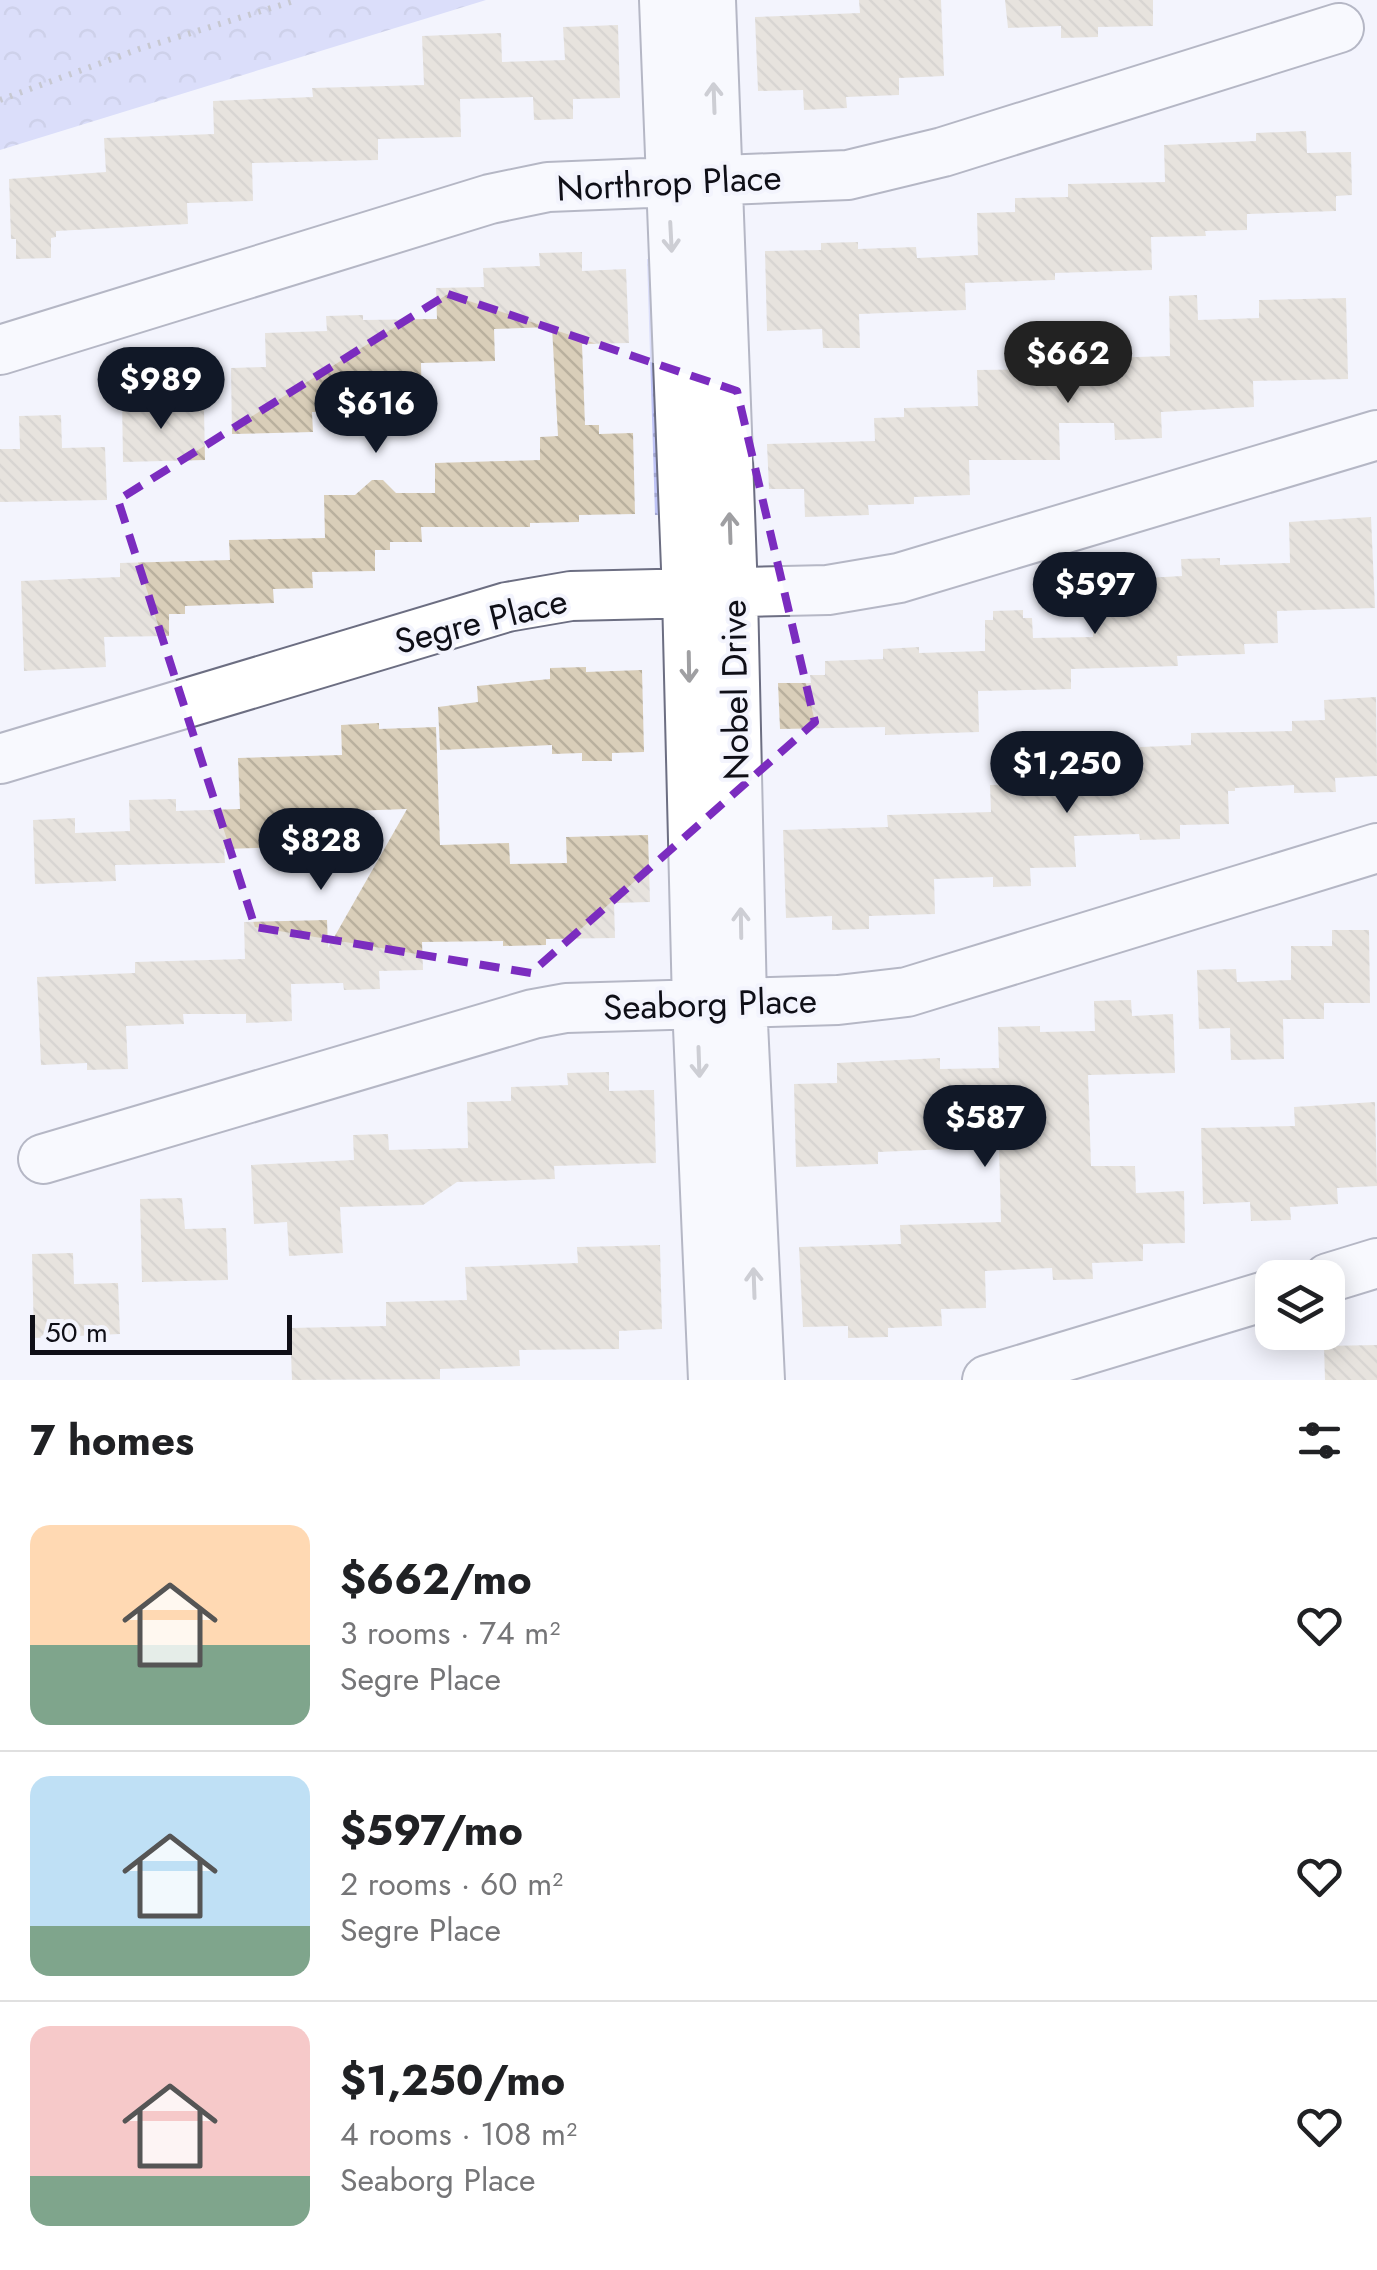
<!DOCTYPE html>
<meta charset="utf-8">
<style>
:root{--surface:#fff;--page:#f2f2f2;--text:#202124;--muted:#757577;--line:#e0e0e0;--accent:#111827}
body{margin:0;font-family:Jost,sans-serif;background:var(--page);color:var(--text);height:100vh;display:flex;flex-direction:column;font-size:38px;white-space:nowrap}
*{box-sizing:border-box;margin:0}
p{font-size:32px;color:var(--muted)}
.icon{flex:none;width:55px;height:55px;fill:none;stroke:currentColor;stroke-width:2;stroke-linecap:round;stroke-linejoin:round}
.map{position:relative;height:1380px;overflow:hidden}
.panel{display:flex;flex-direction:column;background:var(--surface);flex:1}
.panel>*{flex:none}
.fabs{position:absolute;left:1255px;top:1260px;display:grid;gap:20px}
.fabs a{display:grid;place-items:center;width:90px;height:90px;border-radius:20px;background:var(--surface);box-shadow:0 5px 25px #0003;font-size:50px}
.scale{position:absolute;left:30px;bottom:25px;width:262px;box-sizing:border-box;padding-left:10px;border:5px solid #0f0f17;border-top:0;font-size:28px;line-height:35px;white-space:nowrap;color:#0f0f17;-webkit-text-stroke:8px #f3f4fd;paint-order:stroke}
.price{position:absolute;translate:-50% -85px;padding:0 22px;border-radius:35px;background:var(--accent);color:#fff;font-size:32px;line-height:65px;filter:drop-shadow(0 2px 5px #0008)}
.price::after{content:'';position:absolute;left:50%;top:60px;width:30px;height:22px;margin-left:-15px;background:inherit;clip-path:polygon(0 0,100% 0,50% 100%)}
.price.current{background:#222;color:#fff}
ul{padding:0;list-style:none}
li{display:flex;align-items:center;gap:30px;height:250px;padding:0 30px}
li+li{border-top:2px solid var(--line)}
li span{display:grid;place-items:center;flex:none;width:280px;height:200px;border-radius:20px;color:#555}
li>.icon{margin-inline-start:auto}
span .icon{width:120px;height:120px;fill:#fffc;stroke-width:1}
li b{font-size:42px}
h2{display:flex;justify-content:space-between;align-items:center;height:120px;padding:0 30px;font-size:42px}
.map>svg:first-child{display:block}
.grass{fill:url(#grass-dots)}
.forest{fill:url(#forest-crowns)}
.building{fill:url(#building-back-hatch)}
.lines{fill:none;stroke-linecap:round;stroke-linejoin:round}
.minor-casing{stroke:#6c6e82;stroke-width:52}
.path{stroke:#93939c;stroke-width:6;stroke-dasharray:2.5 8;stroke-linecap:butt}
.minor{stroke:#fff;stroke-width:48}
.oneway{stroke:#9f9fa2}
.marked{fill:none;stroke:#7b2cbf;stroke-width:8;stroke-dasharray:20 12;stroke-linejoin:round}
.labels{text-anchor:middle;stroke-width:8;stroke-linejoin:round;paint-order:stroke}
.street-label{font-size:35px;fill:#0f0f17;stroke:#f3f4fd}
</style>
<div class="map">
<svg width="1377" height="1380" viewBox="0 0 1377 1380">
<defs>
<pattern id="grass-dots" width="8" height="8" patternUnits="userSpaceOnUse" patternTransform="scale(2.5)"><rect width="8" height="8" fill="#bec3f6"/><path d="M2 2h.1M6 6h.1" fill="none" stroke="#a2a6d2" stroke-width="1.8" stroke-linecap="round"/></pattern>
<pattern id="forest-crowns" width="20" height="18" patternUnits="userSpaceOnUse" patternTransform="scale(2.5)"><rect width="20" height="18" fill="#bec3f6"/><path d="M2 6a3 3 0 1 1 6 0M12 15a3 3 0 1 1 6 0" fill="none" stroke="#a2a6d2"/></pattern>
<pattern id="building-back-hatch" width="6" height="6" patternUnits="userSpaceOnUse" patternTransform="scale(2.5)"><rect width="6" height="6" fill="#d9ceb9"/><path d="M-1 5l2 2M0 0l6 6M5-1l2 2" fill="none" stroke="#b9b09e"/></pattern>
</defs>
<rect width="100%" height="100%" fill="#f3f4fd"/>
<path class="grass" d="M 647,259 L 654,259 L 664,515 L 655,515 Z"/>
<path class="forest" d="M 0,0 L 486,0 L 0,150 Z"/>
<path class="building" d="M 859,0 L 941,0 L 944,76 L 899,78 L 899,95 L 846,97 L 847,108 L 804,110 L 803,90 L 758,91 L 755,17 L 860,13 Z
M 1005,0 L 1153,0 L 1153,26 L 1098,27 L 1098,37 L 1061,38 L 1061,26 L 1008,28 Z
M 618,25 L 620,98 L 573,99 L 573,119 L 534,120 L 533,97 L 460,99 L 461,137 L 378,139 L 378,160 L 252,163 L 253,201 L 187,203 L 188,224 L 56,231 L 56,237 L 51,238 L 51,258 L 16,259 L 16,239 L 11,239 L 9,179 L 106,172 L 104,138 L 214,134 L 213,101 L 313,97 L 312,88 L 424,85 L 422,36 L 501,33 L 502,62 L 565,60 L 563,27 Z
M 1306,131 L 1307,153 L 1351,152 L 1352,195 L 1336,196 L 1336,211 L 1247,214 L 1247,230 L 1205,231 L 1206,236 L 1151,237 L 1152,270 L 1055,273 L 1055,280 L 965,283 L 966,310 L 859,314 L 860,348 L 823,348 L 822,329 L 767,331 L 765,251 L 821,250 L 821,243 L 858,242 L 858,249 L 916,247 L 917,258 L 978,255 L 977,213 L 1015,212 L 1015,198 L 1068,197 L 1068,184 L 1165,182 L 1164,145 L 1256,141 L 1256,133 Z
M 582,252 L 582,271 L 626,269 L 629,343 L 582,344 L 585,425 L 599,425 L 599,434 L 633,433 L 635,514 L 579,515 L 579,522 L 530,523 L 530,527 L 421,527 L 422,542 L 390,542 L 390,550 L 375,550 L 375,571 L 312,572 L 313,588 L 273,589 L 274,603 L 185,606 L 185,614 L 169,614 L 169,636 L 104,637 L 106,667 L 24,671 L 21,581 L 120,577 L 120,563 L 230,560 L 229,540 L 325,538 L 324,495 L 355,495 L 372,480 L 383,480 L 396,493 L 435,493 L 435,463 L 540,460 L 540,437 L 558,436 L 552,327 L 494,329 L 495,361 L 421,363 L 422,410 L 312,412 L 313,432 L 232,434 L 231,368 L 266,367 L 265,333 L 327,331 L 326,316 L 363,315 L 363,320 L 437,319 L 436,288 L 484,287 L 483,268 L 540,266 L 539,253 Z
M 1197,295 L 1198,320 L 1259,318 L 1259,300 L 1346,298 L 1348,379 L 1253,381 L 1254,407 L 1161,412 L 1162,438 L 1115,440 L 1114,423 L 1059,423 L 1060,460 L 969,460 L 970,495 L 914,497 L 914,504 L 868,505 L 869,515 L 805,517 L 804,489 L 769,489 L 767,444 L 875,441 L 874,418 L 904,417 L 904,408 L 978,406 L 977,370 L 1071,369 L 1070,359 L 1170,356 L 1169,296 Z
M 164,397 L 164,411 L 204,410 L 205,460 L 123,462 L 122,398 Z
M 61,415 L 62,448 L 105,447 L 107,500 L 0,502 L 0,449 L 20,449 L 19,416 Z
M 1371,517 L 1375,608 L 1277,611 L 1278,643 L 1244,644 L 1245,654 L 1177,656 L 1178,666 L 1071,669 L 1071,689 L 978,691 L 979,732 L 885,735 L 885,727 L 780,729 L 778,683 L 811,683 L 810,675 L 825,675 L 825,661 L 883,659 L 883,649 L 919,647 L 919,653 L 985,651 L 985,620 L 993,620 L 993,611 L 1023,610 L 1023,618 L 1032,618 L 1033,638 L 1093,637 L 1091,581 L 1182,576 L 1181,559 L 1220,558 L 1220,565 L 1290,563 L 1289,522 Z
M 586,667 L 586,672 L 642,670 L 644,752 L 612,753 L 612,761 L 582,761 L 582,753 L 552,754 L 552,745 L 440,750 L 438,707 L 478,702 L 477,686 L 550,679 L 550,668 Z
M 1376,697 L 1377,776 L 1335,778 L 1336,792 L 1294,793 L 1294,785 L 1235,788 L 1235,791 L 1228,791 L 1229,824 L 1180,825 L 1180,839 L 1140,840 L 1139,834 L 1074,836 L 1076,867 L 1030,868 L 1031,886 L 993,887 L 993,877 L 934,879 L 935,914 L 869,916 L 869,929 L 832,930 L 832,916 L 786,918 L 783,830 L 888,827 L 887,815 L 991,812 L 990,785 L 1092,782 L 1091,749 L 1191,745 L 1191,733 L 1292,731 L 1292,721 L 1325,720 L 1324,700 Z
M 379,723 L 379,729 L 436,727 L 440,845 L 509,843 L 510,864 L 567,863 L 566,837 L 648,835 L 650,902 L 614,903 L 615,938 L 546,939 L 546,945 L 503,946 L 503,941 L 422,942 L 423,970 L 379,971 L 380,989 L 344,990 L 343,983 L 291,984 L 292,1021 L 246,1023 L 246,1014 L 183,1014 L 184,1024 L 126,1026 L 128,1069 L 87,1070 L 87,1063 L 41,1065 L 37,977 L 135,973 L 135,962 L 245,959 L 244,922 L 327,920 L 328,948 L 407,809 L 323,812 L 324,846 L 224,849 L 225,863 L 115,865 L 116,881 L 35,884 L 33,820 L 75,818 L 75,833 L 130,831 L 129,800 L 176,799 L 176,811 L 240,809 L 238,758 L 342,755 L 341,725 Z
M 1332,930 L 1369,930 L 1370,1003 L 1324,1003 L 1324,1019 L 1283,1019 L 1284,1059 L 1231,1060 L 1230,1028 L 1199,1029 L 1197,970 L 1236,969 L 1237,982 L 1291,980 L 1291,946 L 1332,946 Z
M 1131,1000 L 1132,1016 L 1173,1014 L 1175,1073 L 1088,1075 L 1091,1166 L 1135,1166 L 1136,1193 L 1184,1191 L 1185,1243 L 1143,1244 L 1143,1261 L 1092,1263 L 1093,1279 L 1053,1280 L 1052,1268 L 985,1271 L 986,1308 L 941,1309 L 942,1326 L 888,1328 L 888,1337 L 848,1338 L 848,1326 L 803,1327 L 799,1247 L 901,1244 L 900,1225 L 1001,1222 L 999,1147 L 878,1152 L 878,1164 L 796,1167 L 794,1084 L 837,1083 L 837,1063 L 940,1058 L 940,1069 L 999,1068 L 998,1027 L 1040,1026 L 1040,1032 L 1095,1031 L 1094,1001 Z
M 609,1072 L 609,1091 L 654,1090 L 656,1163 L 554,1166 L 555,1179 L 457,1182 L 423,1205 L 340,1207 L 343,1253 L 289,1256 L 287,1222 L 254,1224 L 251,1165 L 354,1160 L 353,1135 L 388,1134 L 389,1150 L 468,1148 L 467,1102 L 511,1101 L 511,1087 L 568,1085 L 567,1073 Z
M 1375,1102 L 1377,1186 L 1337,1188 L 1338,1204 L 1290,1207 L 1291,1220 L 1251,1221 L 1250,1202 L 1203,1204 L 1201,1128 L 1295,1126 L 1294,1107 Z
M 182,1198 L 185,1229 L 226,1228 L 228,1280 L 142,1282 L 140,1199 Z
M 660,1245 L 662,1329 L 619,1331 L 619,1349 L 519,1350 L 520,1366 L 440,1369 L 440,1379 L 292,1380 L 290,1328 L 386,1326 L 386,1302 L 467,1300 L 465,1267 L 578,1263 L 577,1247 Z
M 73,1253 L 74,1284 L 118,1283 L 120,1334 L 34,1338 L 32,1254 Z
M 1377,1345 L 1377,1380 L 1325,1380 L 1324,1346 Z"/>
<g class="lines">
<defs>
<path id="minor" d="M 664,0 L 687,594 L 697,1004 L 713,1380
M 711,0 L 733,593 L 742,1002 L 760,1380
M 0,350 L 490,199 L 548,187 L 848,175 L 943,152 L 1339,28
M 0,759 L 507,607 L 571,596 L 828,590 L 899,578 L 1377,435
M 43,1159 L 533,1014 L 566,1008 L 838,1000 L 907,992 L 1377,848
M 1328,1278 L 1377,1263
M 987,1380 L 1272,1294"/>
</defs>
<use href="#minor" class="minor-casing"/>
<path class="path" d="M 0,100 L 139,49 L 297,0"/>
<use href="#minor" class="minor"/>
</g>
<defs><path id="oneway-shaft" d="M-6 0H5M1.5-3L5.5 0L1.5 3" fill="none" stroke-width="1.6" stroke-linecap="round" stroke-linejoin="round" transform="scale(2.5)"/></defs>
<g class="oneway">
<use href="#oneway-shaft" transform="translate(714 98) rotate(-92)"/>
<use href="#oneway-shaft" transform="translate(671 237) rotate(87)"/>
<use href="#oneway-shaft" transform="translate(730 528) rotate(-92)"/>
<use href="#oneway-shaft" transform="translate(689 667) rotate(89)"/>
<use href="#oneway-shaft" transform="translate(741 923) rotate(-91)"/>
<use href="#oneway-shaft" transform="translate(699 1062) rotate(88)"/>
<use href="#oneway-shaft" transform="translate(754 1283) rotate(-92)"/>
</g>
<path d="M0 0H1377V1380H0ZM 448,294 L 737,391 L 815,722 L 531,973 L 255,927 L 118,500 Z" fill="#f3f4fd" fill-opacity=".55" fill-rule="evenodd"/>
<path class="marked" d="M 448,294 L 737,391 L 815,722 L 531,973 L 255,927 L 118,500 Z"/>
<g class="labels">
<g class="street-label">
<text transform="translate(669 183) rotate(-3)" y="12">Northrop Place</text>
<text transform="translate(481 621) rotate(-14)" y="12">Segre Place</text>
<text transform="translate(735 690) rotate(-91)" y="12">Nobel Drive</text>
<text transform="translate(710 1004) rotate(-2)" y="12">Seaborg Place</text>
</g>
</g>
</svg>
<div class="fabs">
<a><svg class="icon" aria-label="layers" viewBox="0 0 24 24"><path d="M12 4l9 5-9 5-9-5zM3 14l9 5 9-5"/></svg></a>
</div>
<div class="scale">50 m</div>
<b class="price current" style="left:1068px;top:406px">$662</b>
<b class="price" style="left:161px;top:432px">$989</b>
<b class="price" style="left:376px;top:456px">$616</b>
<b class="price" style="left:1095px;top:637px">$597</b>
<b class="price" style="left:1067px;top:816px">$1,250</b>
<b class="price" style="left:321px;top:893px">$828</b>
<b class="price" style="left:985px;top:1170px">$587</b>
</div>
<section class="panel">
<h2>7 homes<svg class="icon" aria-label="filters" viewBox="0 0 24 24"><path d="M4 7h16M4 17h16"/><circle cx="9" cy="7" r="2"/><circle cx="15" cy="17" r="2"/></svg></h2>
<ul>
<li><span style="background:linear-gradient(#ffd9b3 60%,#7fa58c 0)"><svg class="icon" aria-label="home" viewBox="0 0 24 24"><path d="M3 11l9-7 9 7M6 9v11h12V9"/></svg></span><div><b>$662/mo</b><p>3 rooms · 74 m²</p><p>Segre Place</p></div><svg class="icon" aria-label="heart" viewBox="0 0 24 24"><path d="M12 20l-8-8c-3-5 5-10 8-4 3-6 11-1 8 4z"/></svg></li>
<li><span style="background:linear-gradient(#bfe0f5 75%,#7fa58c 0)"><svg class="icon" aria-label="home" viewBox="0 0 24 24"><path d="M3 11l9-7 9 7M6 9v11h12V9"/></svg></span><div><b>$597/mo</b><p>2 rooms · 60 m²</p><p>Segre Place</p></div><svg class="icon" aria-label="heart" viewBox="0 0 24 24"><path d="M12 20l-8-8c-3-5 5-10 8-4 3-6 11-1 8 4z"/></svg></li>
<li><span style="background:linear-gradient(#f6c9c9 75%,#7fa58c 0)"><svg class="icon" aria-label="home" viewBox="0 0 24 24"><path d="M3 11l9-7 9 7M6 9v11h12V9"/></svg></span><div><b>$1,250/mo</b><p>4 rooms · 108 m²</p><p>Seaborg Place</p></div><svg class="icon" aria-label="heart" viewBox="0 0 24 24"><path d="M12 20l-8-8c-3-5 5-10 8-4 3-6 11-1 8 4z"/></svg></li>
</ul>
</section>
